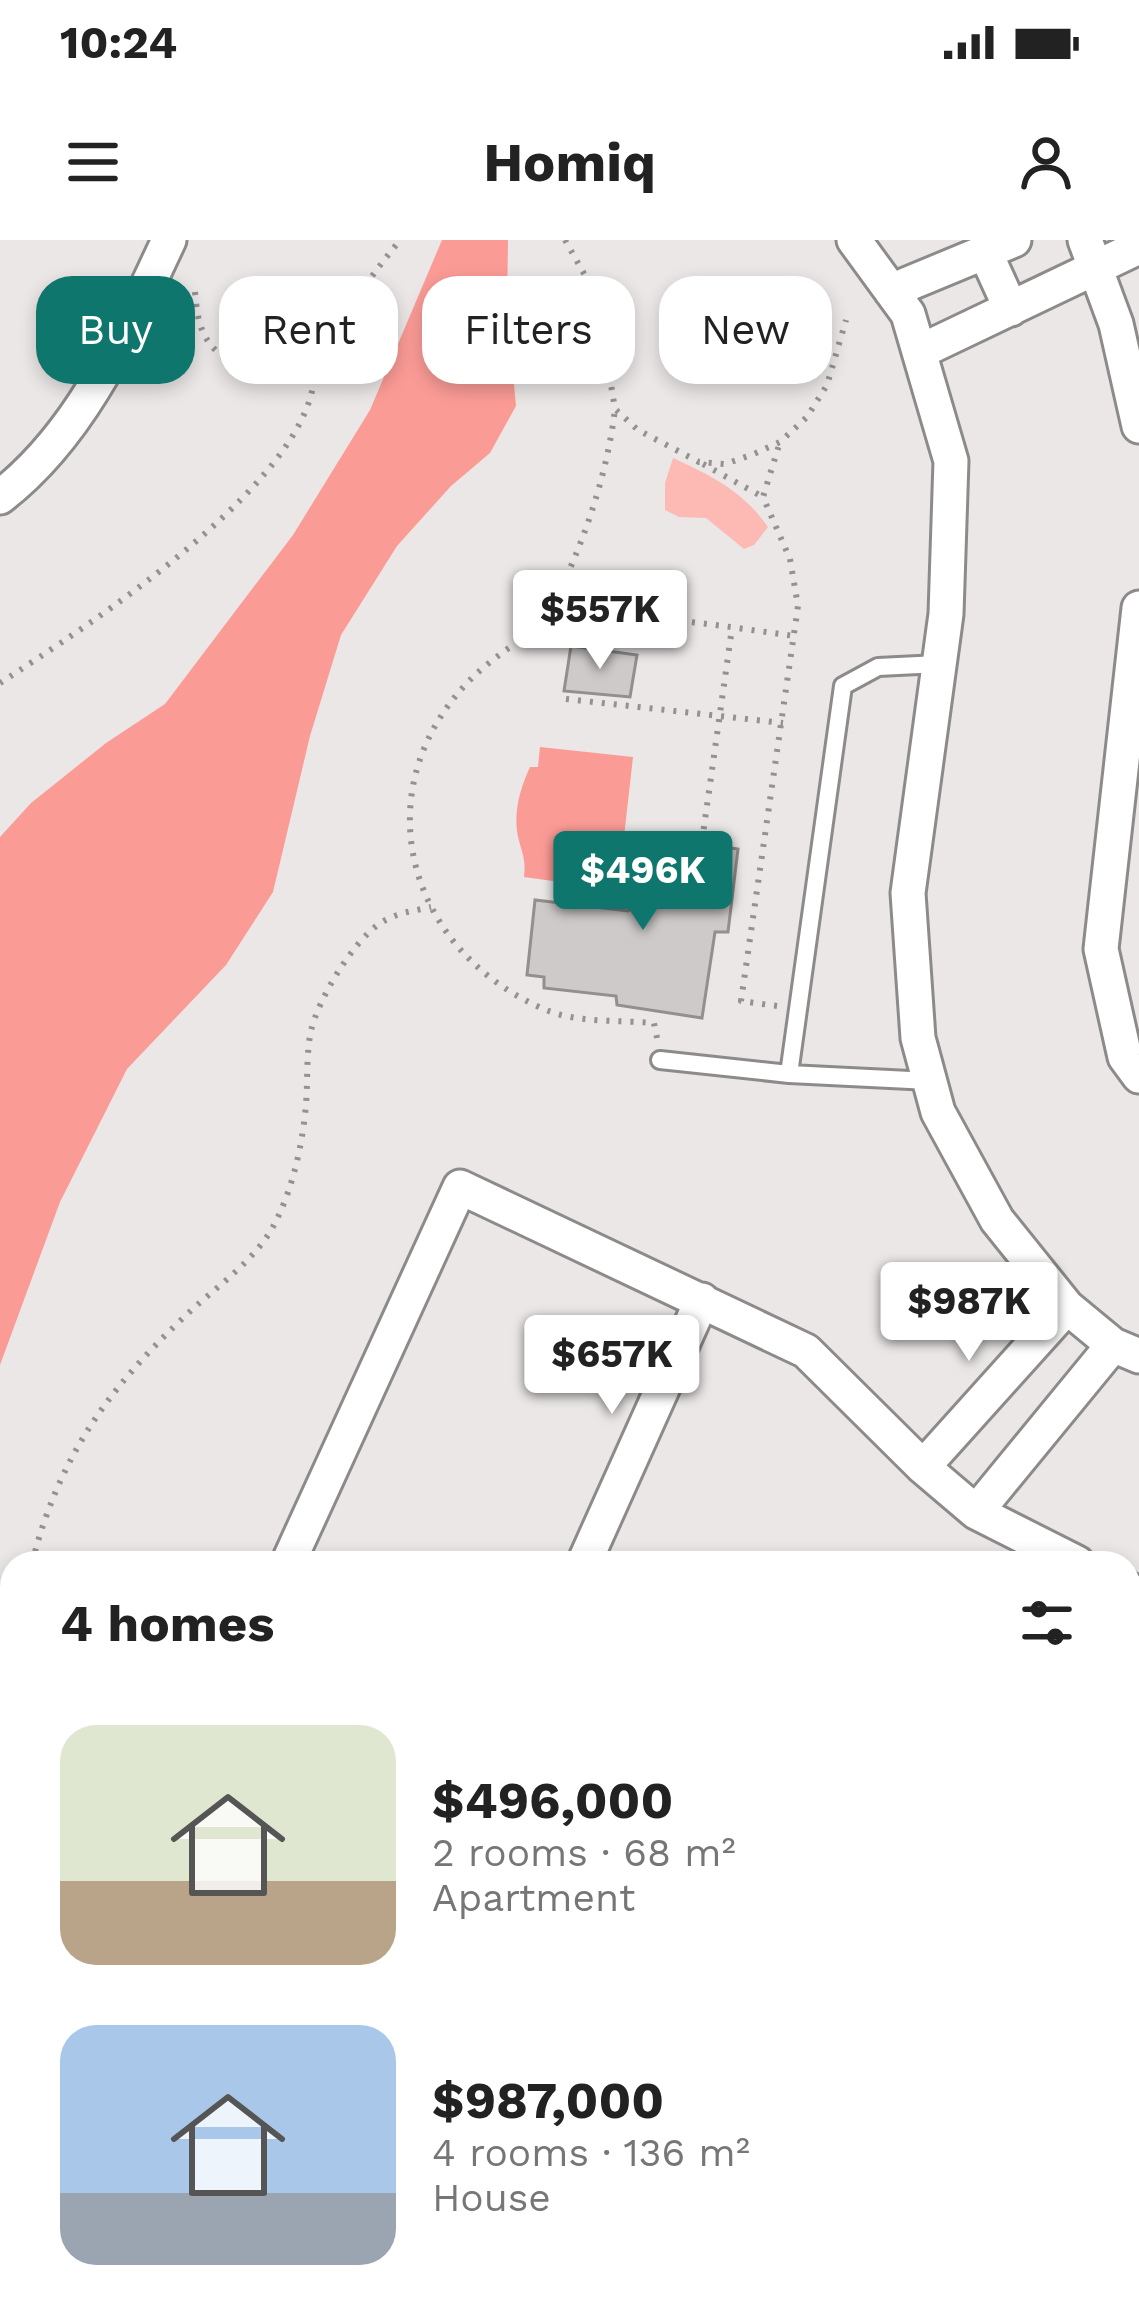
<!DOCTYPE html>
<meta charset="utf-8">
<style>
:root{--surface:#fff;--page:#f2f2f2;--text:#222;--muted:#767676;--accent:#0f766e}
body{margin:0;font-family:"Work Sans",sans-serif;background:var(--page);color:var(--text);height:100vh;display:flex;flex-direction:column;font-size:45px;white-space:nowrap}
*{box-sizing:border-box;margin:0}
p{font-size:39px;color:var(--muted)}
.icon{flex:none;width:66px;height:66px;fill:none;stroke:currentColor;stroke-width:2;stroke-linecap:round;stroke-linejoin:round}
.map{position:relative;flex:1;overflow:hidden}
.side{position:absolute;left:0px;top:1311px;width:1140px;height:771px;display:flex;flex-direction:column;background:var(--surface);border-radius:36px 36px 0 0;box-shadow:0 6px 18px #0003}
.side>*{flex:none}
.guide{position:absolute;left:36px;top:36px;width:1068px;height:108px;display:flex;gap:24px}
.price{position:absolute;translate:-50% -102px;padding:0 27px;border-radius:12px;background:#fff;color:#222;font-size:39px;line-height:78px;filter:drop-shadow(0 3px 6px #0008)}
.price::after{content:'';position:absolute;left:50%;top:72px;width:36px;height:27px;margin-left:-18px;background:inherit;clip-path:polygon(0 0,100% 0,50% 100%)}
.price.current{background:var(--accent);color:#fff}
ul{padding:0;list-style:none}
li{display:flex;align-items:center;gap:36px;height:300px;padding:0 60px}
li span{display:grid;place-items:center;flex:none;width:336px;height:240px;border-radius:36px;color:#555}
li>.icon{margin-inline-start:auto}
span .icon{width:144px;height:144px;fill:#fffc;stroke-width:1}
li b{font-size:51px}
h2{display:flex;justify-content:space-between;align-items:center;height:144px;padding:0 60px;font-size:51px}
.chip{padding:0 42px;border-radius:36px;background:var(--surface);box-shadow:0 6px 18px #0003;font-size:42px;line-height:108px}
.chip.current{background:var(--accent);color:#fff}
.status{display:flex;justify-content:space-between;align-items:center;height:84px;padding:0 60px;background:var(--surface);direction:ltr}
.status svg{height:33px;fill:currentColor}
header{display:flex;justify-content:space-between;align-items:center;height:156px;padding:0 60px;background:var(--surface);font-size:54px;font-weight:700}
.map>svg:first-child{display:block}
.green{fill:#fdb9b4}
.water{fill:#fb9b96}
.building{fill:#cdcac9;stroke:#928f8f;stroke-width:3}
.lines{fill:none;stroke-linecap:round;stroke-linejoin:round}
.service-casing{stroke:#8d8a8a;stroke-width:22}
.minor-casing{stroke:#8d8a8a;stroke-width:39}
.path{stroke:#949190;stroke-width:6;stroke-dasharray:3 9;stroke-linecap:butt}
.service{stroke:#fff;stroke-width:16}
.minor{stroke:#fff;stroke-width:33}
</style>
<div class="status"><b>10:24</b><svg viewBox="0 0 49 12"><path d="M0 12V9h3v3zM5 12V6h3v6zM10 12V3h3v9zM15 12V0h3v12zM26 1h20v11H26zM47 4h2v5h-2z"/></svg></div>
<header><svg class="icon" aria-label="menu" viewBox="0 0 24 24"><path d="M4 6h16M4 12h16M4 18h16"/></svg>Homiq<svg class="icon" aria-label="person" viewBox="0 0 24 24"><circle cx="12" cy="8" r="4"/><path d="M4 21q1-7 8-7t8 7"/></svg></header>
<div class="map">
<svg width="1139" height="2081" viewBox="0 0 1139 2081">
<rect width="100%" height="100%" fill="#ebe7e7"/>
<path class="green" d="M 673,218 C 712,236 743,251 768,287 L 754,305 L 744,309 L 706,278 L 679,277 L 665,270 L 665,243 Z"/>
<path class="water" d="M 442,0 L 508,0 L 507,69 L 516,166 L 490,213 L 451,246 L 397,306 L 341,395 L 310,496 L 273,652 L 226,725 L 127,829 L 60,962 L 0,1125 L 0,597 L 31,563 L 106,503 L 165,464 L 293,295 L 370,170 Z
M 540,507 L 633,517 L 618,650 L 524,637 C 526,619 522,613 518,597 C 513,572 520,549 530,527 L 538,527 Z"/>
<path class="building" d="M 571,406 L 637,415 L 630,457 L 564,451 Z
M 648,595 L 738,609 L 728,692 L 715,692 L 702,778 L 617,765 L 616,756 L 544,748 L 544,737 L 527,735 L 535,660 L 628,671 L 634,667 Z"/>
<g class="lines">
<defs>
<path id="service" d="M 660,820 L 789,834 L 930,841
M 789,834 L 843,446 L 878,427 L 939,424
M 696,2081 L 701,2070"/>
<path id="minor" d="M 854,0 L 908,74 L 951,221 L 946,374 L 908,653 L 918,798 L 938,872 L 997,980 L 1067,1067 L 1113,1105 L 1139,1116
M 1085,0 L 1116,84 L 1139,186
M 985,12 L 1011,69
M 891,51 L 1014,0
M 919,112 L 1139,7
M 0,257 C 83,193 126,91 169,0
M 1139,368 L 1101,709 L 1125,817 L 1139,836
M 923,1227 L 1067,1067
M 976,1272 L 1113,1105
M 288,1323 L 460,947 L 806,1111 L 923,1227 L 976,1272 L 1077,1323
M 584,1323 L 702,1060
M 1128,1349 L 1139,1354
M 1128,1652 L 1139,1656
M 1128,1778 L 1139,1752
M 0,1954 L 12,1927
M 395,2070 L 418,2081
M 993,2081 L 998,2070"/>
</defs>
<use href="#service" class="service-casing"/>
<use href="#minor" class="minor-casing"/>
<path class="path" d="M 565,0 L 591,46 L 601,84 L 615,169 L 638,190 L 699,222 L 725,224 L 754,214 L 780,202 L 807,177 L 827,145 L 846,80
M 195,52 C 198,88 203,107 239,127 C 252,134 269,135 284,134 C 327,131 336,93 356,60 C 369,39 384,20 400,0
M 703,224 L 763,257
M 539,391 C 576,325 606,245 615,169
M 0,443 C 83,389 325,234 314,124
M 566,459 L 783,483
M 702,601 L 732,388
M 777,766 L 741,761 L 798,366 L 790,319 L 763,257 L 780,202
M 657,798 L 654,783 C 620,780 577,783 546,770 C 405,711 361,546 474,436 C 497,415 528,391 559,385 C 636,369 718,386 795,396
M 32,1323 C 58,1220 106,1151 183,1078 C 215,1047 258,1020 277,979 C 294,944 303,901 306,864 C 308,839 306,814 311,791 C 318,759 353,702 379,684 C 395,673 413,671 431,667
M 0,1421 L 12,1390"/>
<use href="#service" class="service"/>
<use href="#minor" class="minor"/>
</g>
</svg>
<b class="price" style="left:600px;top:432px">$557K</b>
<b class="price current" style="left:643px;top:693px">$496K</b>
<b class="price" style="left:969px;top:1124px">$987K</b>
<b class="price" style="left:612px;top:1177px">$657K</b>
<div class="guide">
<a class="chip current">Buy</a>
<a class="chip">Rent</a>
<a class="chip">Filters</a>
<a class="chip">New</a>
</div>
<section class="side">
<h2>4 homes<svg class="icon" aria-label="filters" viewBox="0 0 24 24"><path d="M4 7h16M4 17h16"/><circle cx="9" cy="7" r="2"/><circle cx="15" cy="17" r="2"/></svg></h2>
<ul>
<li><span style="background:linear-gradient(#dfe7d0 65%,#b9a48a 0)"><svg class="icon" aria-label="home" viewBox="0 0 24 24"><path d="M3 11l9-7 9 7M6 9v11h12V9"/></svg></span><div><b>$496,000</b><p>2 rooms · 68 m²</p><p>Apartment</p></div></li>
<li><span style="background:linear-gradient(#a9c7e8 70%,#9aa5b1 0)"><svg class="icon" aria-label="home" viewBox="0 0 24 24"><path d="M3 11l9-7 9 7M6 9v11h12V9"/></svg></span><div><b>$987,000</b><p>4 rooms · 136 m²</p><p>House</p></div></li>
</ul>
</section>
</div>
